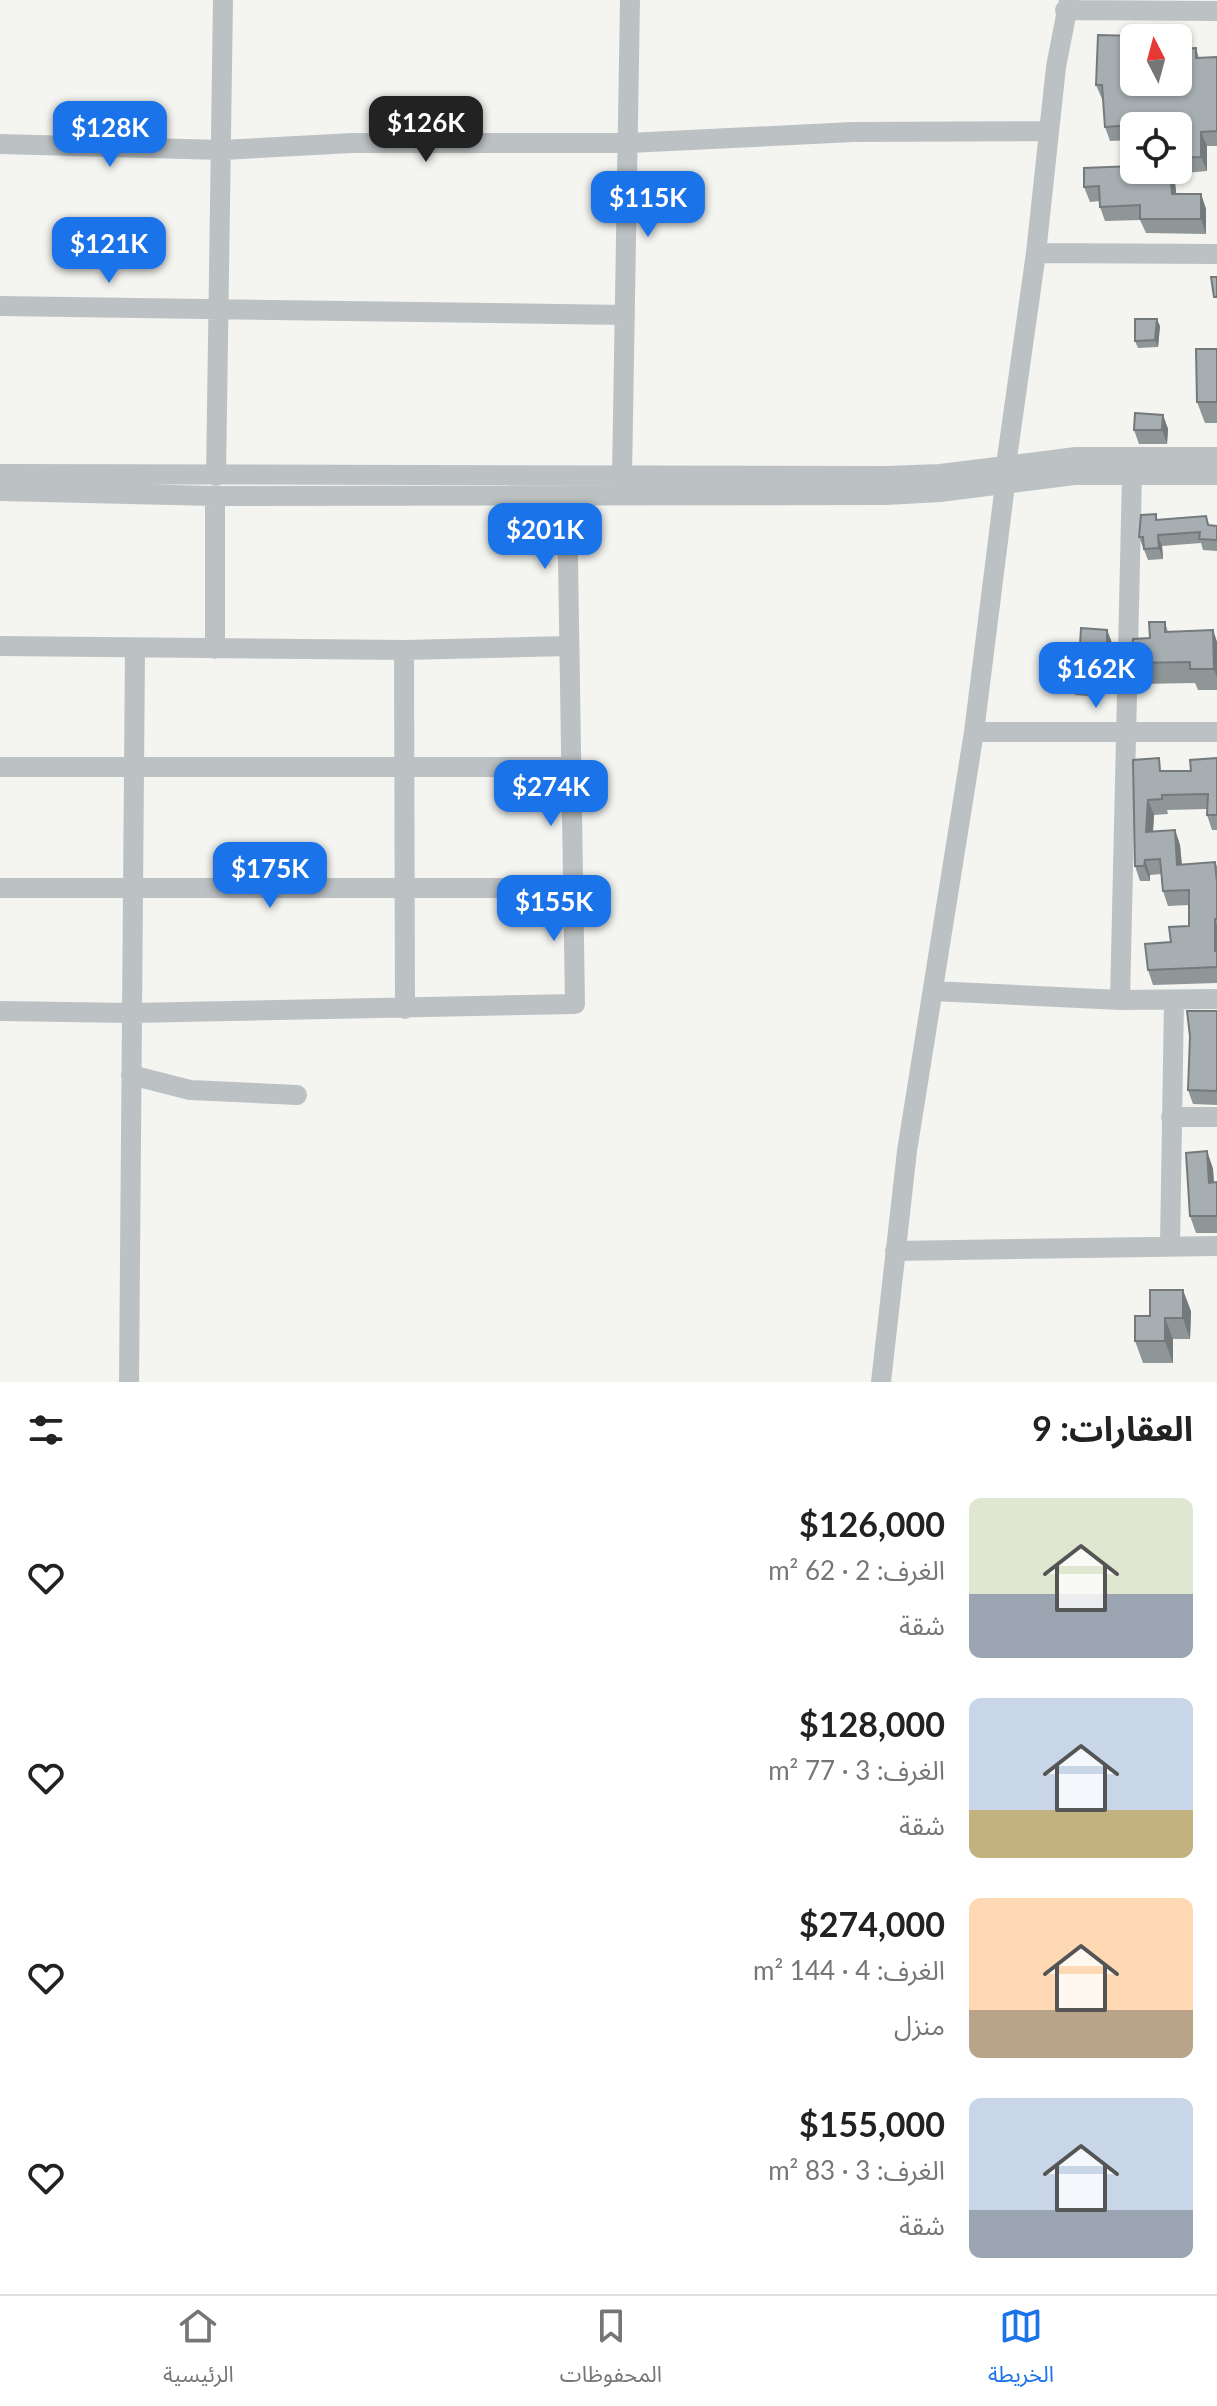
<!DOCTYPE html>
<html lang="ar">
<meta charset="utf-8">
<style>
:root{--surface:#fff;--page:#f2f2f2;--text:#222;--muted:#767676;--line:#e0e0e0;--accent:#1a73e8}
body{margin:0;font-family:Lato,"Noto Sans Arabic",sans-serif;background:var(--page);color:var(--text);direction:rtl;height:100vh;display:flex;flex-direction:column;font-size:30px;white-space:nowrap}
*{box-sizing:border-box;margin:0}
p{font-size:26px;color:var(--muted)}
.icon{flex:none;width:44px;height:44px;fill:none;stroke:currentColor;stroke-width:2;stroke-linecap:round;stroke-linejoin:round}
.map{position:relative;height:1382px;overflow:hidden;direction:ltr}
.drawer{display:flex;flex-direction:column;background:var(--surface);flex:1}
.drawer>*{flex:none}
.needle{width:52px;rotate:354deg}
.controls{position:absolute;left:1120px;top:24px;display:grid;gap:16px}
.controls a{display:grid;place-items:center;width:72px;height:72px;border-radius:12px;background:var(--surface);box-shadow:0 2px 6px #0004;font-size:40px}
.price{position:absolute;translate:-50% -68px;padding:0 18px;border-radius:16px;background:var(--accent);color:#fff;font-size:26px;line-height:52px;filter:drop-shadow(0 2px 4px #0008)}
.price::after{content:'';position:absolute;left:50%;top:48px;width:24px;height:18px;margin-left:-12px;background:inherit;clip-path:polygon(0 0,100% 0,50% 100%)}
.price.active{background:#222;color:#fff}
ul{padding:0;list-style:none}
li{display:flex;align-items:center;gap:24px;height:200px;padding:0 24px}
li span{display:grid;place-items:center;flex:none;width:224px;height:160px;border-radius:12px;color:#555}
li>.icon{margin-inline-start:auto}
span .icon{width:96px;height:96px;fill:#fffc;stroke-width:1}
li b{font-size:34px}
h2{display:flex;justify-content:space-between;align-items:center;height:96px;padding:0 24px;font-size:34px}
.tabs{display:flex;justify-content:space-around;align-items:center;height:112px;border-top:2px solid var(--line);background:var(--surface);font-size:22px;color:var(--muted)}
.tabs a{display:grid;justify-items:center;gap:4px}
.tabs .active{color:var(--accent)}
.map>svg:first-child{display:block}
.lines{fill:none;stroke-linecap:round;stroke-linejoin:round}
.minor{stroke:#bcc1c3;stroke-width:20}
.wall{fill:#8f9698}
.shaded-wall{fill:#747a7c}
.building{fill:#a6aeb1;stroke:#747a7c;stroke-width:2}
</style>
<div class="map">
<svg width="1217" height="1382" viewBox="0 0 1217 1382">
<rect width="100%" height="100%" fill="#f4f4f1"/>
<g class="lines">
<path class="minor" d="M 1065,10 L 1217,11
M 0,144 L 222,150 L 352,143 L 629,143 L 853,132 L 1049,131
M 1036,253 L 1217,254
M 0,306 L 625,315
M 1006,465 L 1036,253 L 1056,67 L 1069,0
M 0,474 L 887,476 L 940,474 L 1076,457 L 1217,457
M 216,476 L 223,0
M 622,477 L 630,0
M 0,491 L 215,496 L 886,495 L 940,492 L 1074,475 L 1217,475
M 0,646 L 404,650 L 567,646
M 215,649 L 215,496
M 404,650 L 405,1009
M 974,732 L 1217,732
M 0,767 L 572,767
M 0,888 L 574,888
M 933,991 L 1120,1000 L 1217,999
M 1120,1000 L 1132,475
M 0,1011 L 131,1013 L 575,1004 L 567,496
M 131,1075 L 190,1090 L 297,1095
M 1171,1117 L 1217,1117
M 1170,1246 L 1174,1000
M 895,1251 L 1217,1246
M 129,1382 L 135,650
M 881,1382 L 907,1151 L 974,732 L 1005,485"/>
</g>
<path class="wall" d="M 1170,30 L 1173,38 L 1134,38 L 1134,82 L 1178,82 L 1178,49 L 1196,48 L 1199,58 L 1217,57 L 1217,146 L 1207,146 L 1207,171 L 1174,174 L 1176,194 L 1201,194 L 1206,209 L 1206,234 L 1146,233 L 1140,220 L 1105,221 L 1100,207 L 1100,201 L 1090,202 L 1084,187 L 1084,168 L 1134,166 L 1134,170 L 1178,170 L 1178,126 L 1134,126 L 1134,149 L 1133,140 L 1110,141 L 1105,127 L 1103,99 L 1102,99 L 1096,85 L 1098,35 L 1137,36 L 1137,32 Z
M 1160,326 L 1158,347 L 1138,348 L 1135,341 Z
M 1217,349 L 1217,423 L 1205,423 L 1197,402 Z
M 1163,415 L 1168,429 L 1167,444 L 1139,444 L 1134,430 Z
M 1206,516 L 1209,525 L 1217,526 L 1217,551 L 1203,550 L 1201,543 L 1162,546 L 1163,559 L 1148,560 L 1139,537 L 1158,520 Z
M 1165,622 L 1168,632 L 1213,630 L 1217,642 L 1217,690 L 1198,690 L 1195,683 L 1140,684 L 1132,663 L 1150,638 Z
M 1107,630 L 1115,651 L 1114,682 L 1102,681 L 1101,697 L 1075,695 L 1071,684 L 1063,683 L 1055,662 L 1080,645 Z
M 1217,758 L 1217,830 L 1212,830 L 1207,815 L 1207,809 L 1167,810 L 1168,814 L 1154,815 L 1153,831 L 1175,830 L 1180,845 L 1182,865 L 1215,862 L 1217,867 L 1217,983 L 1153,985 L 1148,970 L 1171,942 L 1189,926 L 1189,905 L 1168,906 L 1163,891 L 1161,874 L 1150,875 L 1150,881 L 1140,881 L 1135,866 L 1133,760 L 1164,771 L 1191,771 Z
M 1217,1011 L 1217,1105 L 1193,1104 L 1188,1090 Z
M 1207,1151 L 1213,1169 L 1214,1183 L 1217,1182 L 1217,1233 L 1196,1233 L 1190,1216 Z
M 1191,1311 L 1190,1339 L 1173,1339 L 1173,1363 L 1143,1363 L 1135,1341 L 1150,1316 Z"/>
<path class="shaded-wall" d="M 1201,132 L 1207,146 L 1207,171 L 1201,157 Z
M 1170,170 L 1173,170 L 1174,174 L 1178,208 L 1172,194 Z
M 1201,194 L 1206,209 L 1206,234 L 1201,219 Z
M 1157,319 L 1160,326 L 1158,347 L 1155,340 Z
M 1163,415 L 1168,429 L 1167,444 L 1162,430 Z
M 1158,535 L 1162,546 L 1163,559 L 1159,548 Z
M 1107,630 L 1115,651 L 1114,682 L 1107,660 Z
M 1213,630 L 1217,642 L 1217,678 L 1214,669 Z
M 1094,659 L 1102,681 L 1101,697 L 1093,675 Z
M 1148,800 L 1154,815 L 1152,847 L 1146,832 Z
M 1175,830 L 1180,845 L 1183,880 L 1177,865 Z
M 1145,860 L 1150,875 L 1150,881 L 1144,866 Z
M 1215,919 L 1217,925 L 1217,957 L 1215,951 Z
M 1207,1151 L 1213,1169 L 1215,1201 L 1209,1183 Z
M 1183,1290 L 1191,1311 L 1190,1339 L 1183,1318 Z
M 1165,1318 L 1173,1339 L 1173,1363 L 1165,1341 Z"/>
<path class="building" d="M 1170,30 L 1170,38 L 1134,38 L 1134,82 L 1178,82 L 1178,49 L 1196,48 L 1196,58 L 1217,57 L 1217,131 L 1201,132 L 1201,157 L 1178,158 L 1178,126 L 1134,126 L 1134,148 L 1132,125 L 1105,127 L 1102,85 L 1096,85 L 1098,35 L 1137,36 L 1137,32 Z
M 1134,166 L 1134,170 L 1170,170 L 1172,194 L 1201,194 L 1201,219 L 1140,219 L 1140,205 L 1100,207 L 1099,186 L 1084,187 L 1084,168 Z
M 1211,277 L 1217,277 L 1217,297 L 1214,297 Z
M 1135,319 L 1157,319 L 1155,340 L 1135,341 Z
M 1196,349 L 1217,349 L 1217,402 L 1197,402 Z
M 1135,413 L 1163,415 L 1162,430 L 1134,430 Z
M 1156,514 L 1156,520 L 1206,516 L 1208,525 L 1217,526 L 1217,540 L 1199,539 L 1200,532 L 1158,535 L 1159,548 L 1144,549 L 1143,537 L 1139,537 L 1141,515 Z
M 1149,622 L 1165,622 L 1165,632 L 1213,630 L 1214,669 L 1190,669 L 1190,662 L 1132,663 L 1133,639 L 1150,638 Z
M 1081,628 L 1107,630 L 1107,660 L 1094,659 L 1093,675 L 1067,674 L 1068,663 L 1055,662 L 1056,644 L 1080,645 Z
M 1159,758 L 1160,771 L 1191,771 L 1190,760 L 1217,758 L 1217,815 L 1207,815 L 1208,794 L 1162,795 L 1162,799 L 1148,800 L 1146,832 L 1175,830 L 1177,865 L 1215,862 L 1217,883 L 1217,919 L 1215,919 L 1215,951 L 1217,951 L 1217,967 L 1148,970 L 1145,944 L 1171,942 L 1169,927 L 1189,926 L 1189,890 L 1163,891 L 1160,859 L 1145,860 L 1144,866 L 1135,866 L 1133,760 Z
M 1187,1011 L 1217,1011 L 1217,1091 L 1188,1090 L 1190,1036 Z
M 1207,1151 L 1209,1183 L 1217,1182 L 1217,1216 L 1190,1216 L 1186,1153 Z
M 1150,1290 L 1183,1290 L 1183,1318 L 1165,1318 L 1165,1341 L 1135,1341 L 1135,1316 L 1150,1316 Z"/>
</svg>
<div class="controls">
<a><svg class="needle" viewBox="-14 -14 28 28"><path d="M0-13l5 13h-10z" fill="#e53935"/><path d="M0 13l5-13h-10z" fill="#767676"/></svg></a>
<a><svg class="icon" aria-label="locate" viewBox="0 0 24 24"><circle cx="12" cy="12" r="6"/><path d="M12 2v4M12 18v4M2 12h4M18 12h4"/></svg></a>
</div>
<b class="price active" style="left:426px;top:164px">$126K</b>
<b class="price" style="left:110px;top:169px">$128K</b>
<b class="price" style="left:648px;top:239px">$115K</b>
<b class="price" style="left:109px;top:285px">$121K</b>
<b class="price" style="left:545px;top:571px">$201K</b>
<b class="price" style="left:1096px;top:710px">$162K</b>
<b class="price" style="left:551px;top:828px">$274K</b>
<b class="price" style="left:270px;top:910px">$175K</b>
<b class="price" style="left:554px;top:943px">$155K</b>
</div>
<section class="drawer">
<h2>العقارات: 9<svg class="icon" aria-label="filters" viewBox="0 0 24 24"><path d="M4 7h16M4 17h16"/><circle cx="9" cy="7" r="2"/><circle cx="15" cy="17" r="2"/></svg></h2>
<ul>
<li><span style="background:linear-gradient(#dfe7d0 60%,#9aa5b1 0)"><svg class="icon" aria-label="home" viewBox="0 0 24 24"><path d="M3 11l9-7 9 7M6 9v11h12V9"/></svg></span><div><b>$126,000</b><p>الغرف: 2 · 62 m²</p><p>شقة</p></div><svg class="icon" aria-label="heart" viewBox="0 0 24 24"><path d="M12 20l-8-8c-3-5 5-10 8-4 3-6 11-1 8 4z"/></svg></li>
<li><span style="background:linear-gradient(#c9d6e8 70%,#c2b280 0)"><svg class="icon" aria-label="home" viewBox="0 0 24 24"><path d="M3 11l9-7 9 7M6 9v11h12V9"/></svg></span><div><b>$128,000</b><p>الغرف: 3 · 77 m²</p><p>شقة</p></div><svg class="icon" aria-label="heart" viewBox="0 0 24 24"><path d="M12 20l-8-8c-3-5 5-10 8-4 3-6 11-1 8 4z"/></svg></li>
<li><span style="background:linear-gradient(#ffd9b3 70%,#b9a48a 0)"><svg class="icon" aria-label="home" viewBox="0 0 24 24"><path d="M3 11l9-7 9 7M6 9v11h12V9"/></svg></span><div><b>$274,000</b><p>الغرف: 4 · 144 m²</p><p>منزل</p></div><svg class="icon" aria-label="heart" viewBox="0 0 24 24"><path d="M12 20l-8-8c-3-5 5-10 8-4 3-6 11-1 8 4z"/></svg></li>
<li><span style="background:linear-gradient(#c9d6e8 70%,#9aa5b1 0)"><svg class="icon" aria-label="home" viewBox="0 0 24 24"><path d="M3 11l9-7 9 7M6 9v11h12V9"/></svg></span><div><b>$155,000</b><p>الغرف: 3 · 83 m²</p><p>شقة</p></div><svg class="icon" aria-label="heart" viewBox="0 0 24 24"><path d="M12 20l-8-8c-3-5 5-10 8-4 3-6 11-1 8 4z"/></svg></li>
</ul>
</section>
<nav class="tabs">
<a class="active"><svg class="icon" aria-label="map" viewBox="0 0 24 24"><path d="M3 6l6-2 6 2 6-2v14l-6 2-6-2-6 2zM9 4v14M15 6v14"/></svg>الخريطة</a>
<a><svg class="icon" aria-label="saved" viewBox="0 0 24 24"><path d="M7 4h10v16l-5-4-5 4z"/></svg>المحفوظات</a>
<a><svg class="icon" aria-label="home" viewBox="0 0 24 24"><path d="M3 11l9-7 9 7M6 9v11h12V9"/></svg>الرئيسية</a>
</nav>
